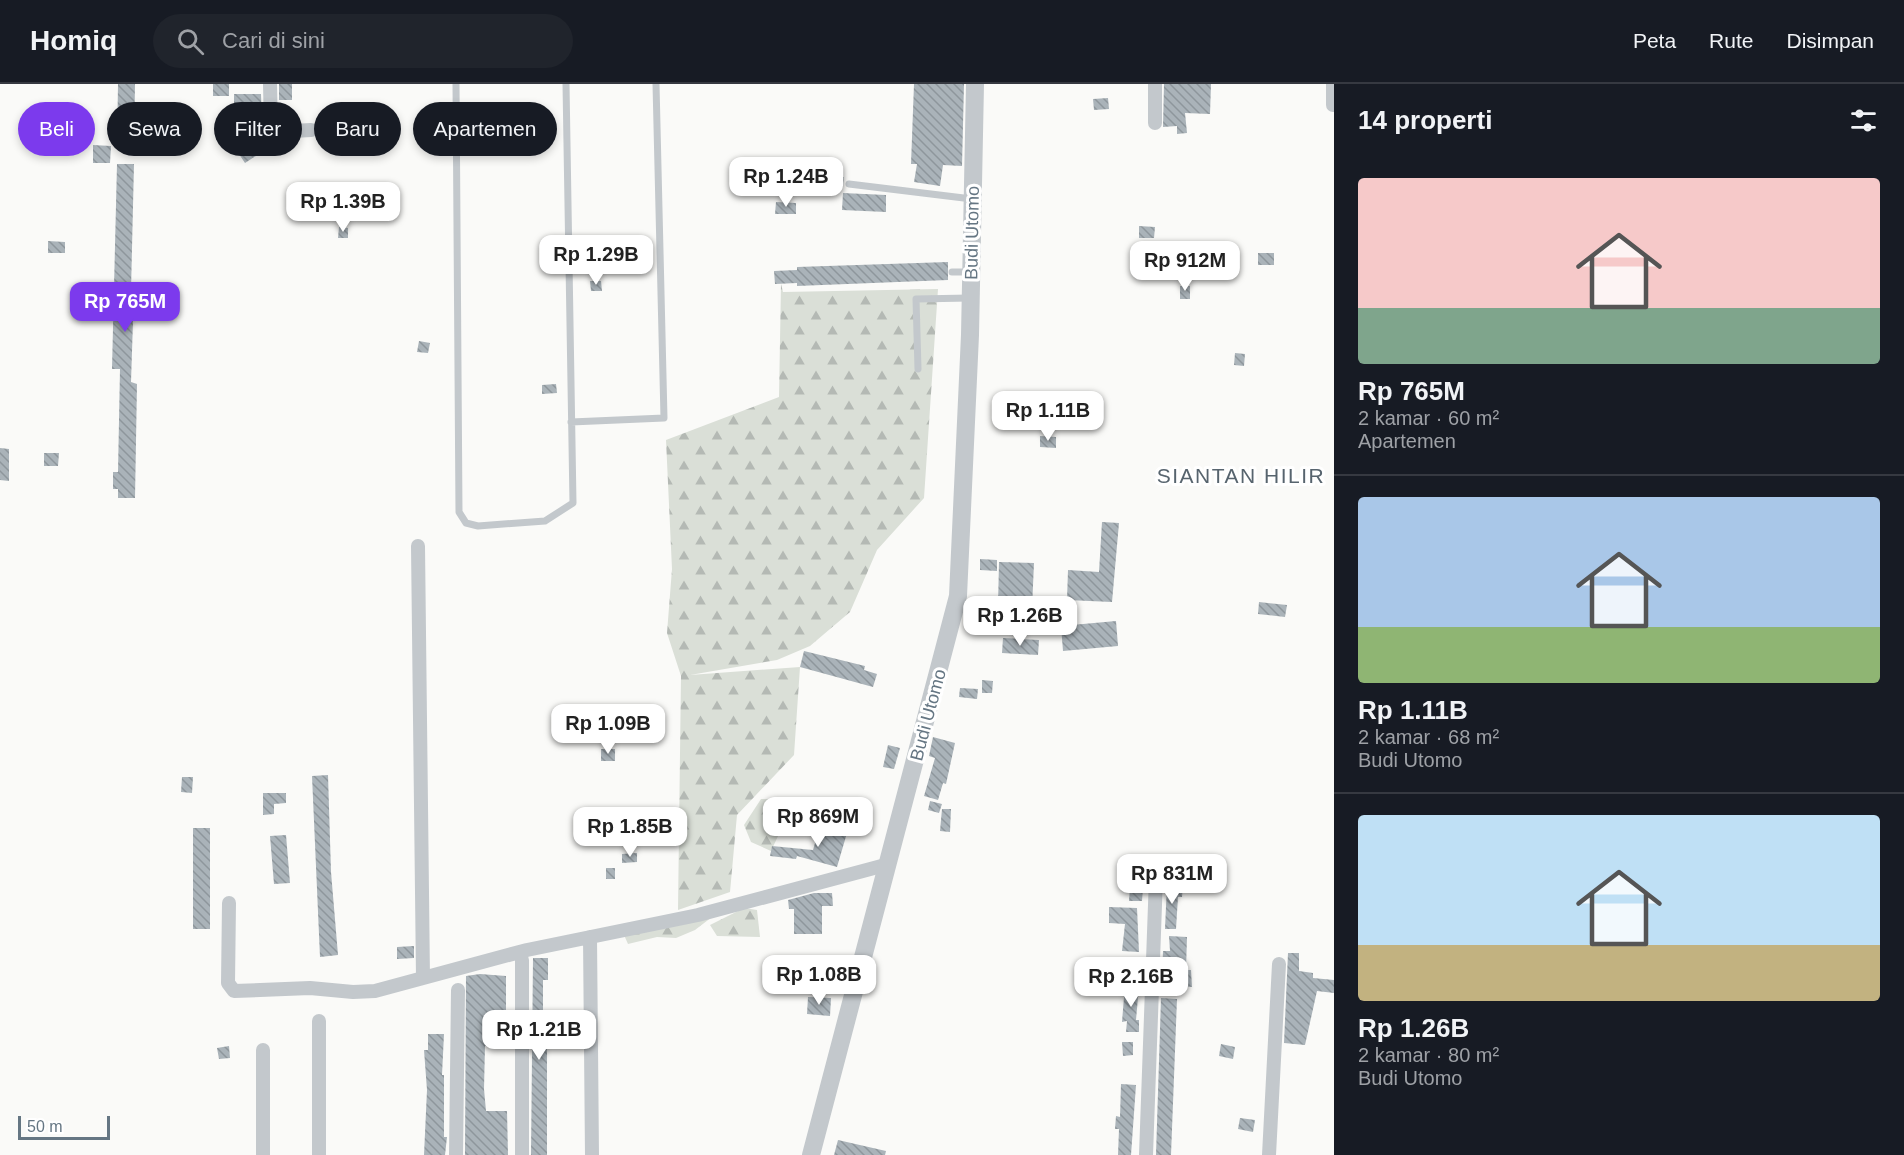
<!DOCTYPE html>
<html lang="id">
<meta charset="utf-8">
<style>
:root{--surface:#171b24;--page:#20242c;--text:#f1f3f6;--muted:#9ea1a6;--line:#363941;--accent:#7c3aed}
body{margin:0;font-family:Arial,sans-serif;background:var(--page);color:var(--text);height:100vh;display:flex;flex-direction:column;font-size:22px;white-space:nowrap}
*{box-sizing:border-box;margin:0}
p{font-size:20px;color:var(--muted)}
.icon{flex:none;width:33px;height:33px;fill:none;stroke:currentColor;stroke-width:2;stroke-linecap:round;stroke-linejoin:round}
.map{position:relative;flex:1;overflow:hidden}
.sheet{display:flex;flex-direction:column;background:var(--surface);width:570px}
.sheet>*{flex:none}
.guide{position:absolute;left:18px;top:18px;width:570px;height:54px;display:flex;gap:12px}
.scale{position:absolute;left:18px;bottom:15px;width:92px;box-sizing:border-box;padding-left:6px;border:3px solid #657683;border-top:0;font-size:16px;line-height:21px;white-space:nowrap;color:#657683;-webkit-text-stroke:4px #fff;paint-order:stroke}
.price{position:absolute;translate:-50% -51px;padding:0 14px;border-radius:12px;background:#fff;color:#222;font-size:20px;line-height:39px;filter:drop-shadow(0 2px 3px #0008)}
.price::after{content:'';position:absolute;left:50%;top:36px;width:18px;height:14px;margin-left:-9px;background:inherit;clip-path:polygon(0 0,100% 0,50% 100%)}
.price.selected{background:var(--accent);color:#fff}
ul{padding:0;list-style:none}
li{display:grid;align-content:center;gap:12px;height:318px;padding:0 24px}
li+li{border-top:2px solid var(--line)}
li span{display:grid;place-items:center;height:186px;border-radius:6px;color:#555}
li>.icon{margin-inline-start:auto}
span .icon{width:108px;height:108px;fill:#fffc;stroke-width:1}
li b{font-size:26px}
h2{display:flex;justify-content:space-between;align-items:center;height:72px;padding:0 24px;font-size:26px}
.chip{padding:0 21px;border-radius:27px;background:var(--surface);box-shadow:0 3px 9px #0003;font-size:21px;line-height:54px}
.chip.selected{background:var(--accent);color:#fff}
header{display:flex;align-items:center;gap:36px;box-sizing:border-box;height:84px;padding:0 30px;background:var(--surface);border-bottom:2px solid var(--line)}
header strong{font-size:28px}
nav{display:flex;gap:33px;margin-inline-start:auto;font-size:21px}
.search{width:420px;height:54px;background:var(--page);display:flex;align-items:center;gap:15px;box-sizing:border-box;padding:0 21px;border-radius:33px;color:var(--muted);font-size:22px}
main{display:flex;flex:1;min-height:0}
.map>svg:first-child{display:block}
.forest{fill:url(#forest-firs)}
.building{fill:url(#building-back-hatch)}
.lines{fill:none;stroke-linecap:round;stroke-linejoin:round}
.service{stroke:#c3c8cc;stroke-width:7}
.minor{stroke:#c3c8cc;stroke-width:14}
.tertiary{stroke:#c3c8cc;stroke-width:18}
.labels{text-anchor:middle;stroke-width:6;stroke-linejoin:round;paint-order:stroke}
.street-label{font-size:18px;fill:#657683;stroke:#fff}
.quarter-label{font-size:21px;letter-spacing:1.5px;fill:#57646e;stroke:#fff}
</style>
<header>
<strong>Homiq</strong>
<div class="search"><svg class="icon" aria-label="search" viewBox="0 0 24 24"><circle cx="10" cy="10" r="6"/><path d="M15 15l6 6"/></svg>Cari di sini</div>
<nav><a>Peta</a><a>Rute</a><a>Disimpan</a></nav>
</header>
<main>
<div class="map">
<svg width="1334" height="1071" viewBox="0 0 1334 1071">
<defs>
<pattern id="forest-firs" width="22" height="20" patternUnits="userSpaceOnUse" patternTransform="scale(1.5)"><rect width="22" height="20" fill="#dadfd7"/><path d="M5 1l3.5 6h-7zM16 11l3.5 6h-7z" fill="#b4b9b4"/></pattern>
<pattern id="building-back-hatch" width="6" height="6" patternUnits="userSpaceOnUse" patternTransform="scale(1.5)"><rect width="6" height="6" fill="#aab3b9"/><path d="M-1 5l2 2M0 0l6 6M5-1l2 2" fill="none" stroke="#8e969c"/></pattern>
</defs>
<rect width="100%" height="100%" fill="#fafaf8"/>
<path class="forest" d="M 781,200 L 783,208 L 938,205 L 924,414 L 877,466 L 850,528 L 810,562 L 777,576 L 690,591 L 800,583 L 794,671 L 737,731 L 730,808 L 678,826 L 681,592 L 667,549 L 672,485 L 666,356 L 779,313 Z
M 761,715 L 795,716 L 771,767 L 751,758 L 744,741 Z
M 744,824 L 757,826 L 760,853 L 717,852 L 710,841 Z
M 712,833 L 695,846 L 676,854 L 657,853 L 628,860 L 624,851 Z"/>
<path class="building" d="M 118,0 L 135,0 L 134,61 L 117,61 Z
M 213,0 L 229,0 L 229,12 L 213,12 Z
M 279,0 L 292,0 L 292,16 L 279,16 Z
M 914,0 L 964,0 L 962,82 L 943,81 L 940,102 L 914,98 L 917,80 L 911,80 Z
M 1164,0 L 1211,0 L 1210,30 L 1185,29 L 1187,49 L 1177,50 L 1177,42 L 1163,43 Z
M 234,10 L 261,10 L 262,42 L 234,40 Z
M 1108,14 L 1109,25 L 1094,26 L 1093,15 Z
M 259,56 L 265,66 L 245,79 L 239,70 Z
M 93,61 L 111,62 L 110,79 L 93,79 Z
M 117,80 L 134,80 L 131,207 L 134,207 L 131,298 L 137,300 L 135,414 L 118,414 L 118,405 L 113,405 L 113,388 L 118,388 L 120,285 L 112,285 Z
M 827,92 L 844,93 L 843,103 L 826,102 Z
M 843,109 L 886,111 L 886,128 L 842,126 Z
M 776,118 L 796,119 L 796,130 L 775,130 Z
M 1139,142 L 1155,143 L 1154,154 L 1139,154 Z
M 339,143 L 348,144 L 348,154 L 338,154 Z
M 48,157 L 65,158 L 65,169 L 48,169 Z
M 1258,169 L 1274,169 L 1274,181 L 1258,181 Z
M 948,178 L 948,196 L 797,202 L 797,199 L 775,200 L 774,187 L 797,186 L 797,183 Z
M 590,197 L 601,197 L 602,207 L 591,207 Z
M 1180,202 L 1190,202 L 1190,215 L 1180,215 Z
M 419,257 L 430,259 L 428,269 L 417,268 Z
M 1235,269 L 1245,270 L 1244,282 L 1234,281 Z
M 556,300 L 557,309 L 542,310 L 542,301 Z
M 1040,352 L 1056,353 L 1056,364 L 1040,363 Z
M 0,364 L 9,365 L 9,397 L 0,396 Z
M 44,369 L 59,369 L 58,382 L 44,382 Z
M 1102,438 L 1119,439 L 1112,518 L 1067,516 L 1068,486 L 1099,488 Z
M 980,475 L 997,476 L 997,487 L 980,486 Z
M 999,478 L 1034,479 L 1032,524 L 998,522 Z
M 1259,518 L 1287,521 L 1285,533 L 1258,530 Z
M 1116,537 L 1118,562 L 1063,567 L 1061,542 Z
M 1003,554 L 1039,556 L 1038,571 L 1002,569 Z
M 804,567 L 865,582 L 864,586 L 877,590 L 873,603 L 800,583 Z
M 982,596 L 993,597 L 992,609 L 982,609 Z
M 960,604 L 978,605 L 977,615 L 959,613 Z
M 933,653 L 955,659 L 946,700 L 943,699 L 938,716 L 924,712 L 935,674 L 929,672 Z
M 888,661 L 900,664 L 894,685 L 883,683 Z
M 601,665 L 615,665 L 615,677 L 601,677 Z
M 328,691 L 331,788 L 338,871 L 320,873 L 312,692 Z
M 182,693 L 193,693 L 192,709 L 181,708 Z
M 263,709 L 286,709 L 286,719 L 274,720 L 274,730 L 263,731 Z
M 930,717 L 942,720 L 939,729 L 928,726 Z
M 942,725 L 951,725 L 950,748 L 940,747 Z
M 820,742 L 847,749 L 837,783 L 797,772 L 796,775 L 770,772 L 772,762 L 813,766 Z
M 193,744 L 210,744 L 210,845 L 193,845 Z
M 286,751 L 290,799 L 274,800 L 270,752 Z
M 637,769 L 637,778 L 622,779 L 622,770 Z
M 606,784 L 615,784 L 615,795 L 606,795 Z
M 1131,788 L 1144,789 L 1142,817 L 1129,817 Z
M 1167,800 L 1183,801 L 1182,813 L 1178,813 L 1176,845 L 1165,845 Z
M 814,809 L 832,809 L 833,822 L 822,822 L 822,850 L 794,850 L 794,825 L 789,825 L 788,816 Z
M 1109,823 L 1137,824 L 1139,868 L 1122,867 L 1125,840 L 1109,839 Z
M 1169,852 L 1187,853 L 1186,886 L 1191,886 L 1192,903 L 1171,901 L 1170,894 L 1162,894 L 1163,867 L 1170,867 Z
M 414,862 L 414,874 L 397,875 L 397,863 Z
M 1288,869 L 1299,869 L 1299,887 L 1313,889 L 1313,894 L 1334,896 L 1334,909 L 1317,907 L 1305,961 L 1284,959 Z
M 533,874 L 548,874 L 548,896 L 543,896 L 543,930 L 545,930 L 547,967 L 547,1071 L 531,1071 Z
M 480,890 L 506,892 L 506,962 L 485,962 L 484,1005 L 486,1027 L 507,1027 L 508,1071 L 465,1071 L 466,892 Z
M 1125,901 L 1139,902 L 1136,936 L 1139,936 L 1139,948 L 1126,948 L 1127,937 L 1122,938 Z
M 808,913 L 831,914 L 830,932 L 807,930 Z
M 1161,914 L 1177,915 L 1171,1071 L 1156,1071 Z
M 428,950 L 444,950 L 442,991 L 444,991 L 444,1053 L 447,1053 L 445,1071 L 424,1071 L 427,1006 L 424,966 L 428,966 Z
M 1122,958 L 1133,958 L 1133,971 L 1123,972 Z
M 1221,960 L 1235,963 L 1233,975 L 1219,972 Z
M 229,962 L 230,974 L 219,975 L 217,964 Z
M 1121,1000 L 1136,1001 L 1131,1071 L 1118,1071 L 1119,1045 L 1115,1045 L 1116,1032 L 1120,1033 Z
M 1240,1034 L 1255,1036 L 1253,1048 L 1238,1045 Z
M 838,1056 L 886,1067 L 885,1071 L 834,1071 Z"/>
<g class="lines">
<path class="service" d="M 456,0 L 459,428 L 466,439 L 478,442 L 545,437 L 573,419 L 566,0
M 849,100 L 972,115
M 952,188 L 971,188
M 918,285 L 916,215 L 970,214
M 571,338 L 664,334 L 656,0"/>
<path class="minor" d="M 270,0 L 271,45 L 275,48 L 311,46
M 1155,0 L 1155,39
M 1333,21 L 1333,0
M 418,462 L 423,894
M 229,819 L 228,899 L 234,907 L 310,904 L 353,908 L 375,907 L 527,866 L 698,831 L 889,780
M 590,853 L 592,1071
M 263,1071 L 263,966
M 319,1071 L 319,937
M 456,1071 L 458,906
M 522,1071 L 522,876
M 1146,1071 L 1156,793
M 1269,1071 L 1279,880"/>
<path class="tertiary" d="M 811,1071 L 958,512 L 970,251 L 975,0"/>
</g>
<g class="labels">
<g class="street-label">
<text transform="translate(972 149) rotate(-89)" y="6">Budi Utomo</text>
<text transform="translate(928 631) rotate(-75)" y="6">Budi Utomo</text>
</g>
<g class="quarter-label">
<text x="1241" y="399">SIANTAN HILIR</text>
</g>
</g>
</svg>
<div class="scale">50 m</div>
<b class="price" style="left:786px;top:124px">Rp 1.24B</b>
<b class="price" style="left:343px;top:149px">Rp 1.39B</b>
<b class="price" style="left:596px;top:202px">Rp 1.29B</b>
<b class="price" style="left:1185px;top:208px">Rp 912M</b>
<b class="price selected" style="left:125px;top:249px">Rp 765M</b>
<b class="price" style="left:1048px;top:358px">Rp 1.11B</b>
<b class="price" style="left:1020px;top:563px">Rp 1.26B</b>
<b class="price" style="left:608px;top:671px">Rp 1.09B</b>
<b class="price" style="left:818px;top:764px">Rp 869M</b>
<b class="price" style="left:630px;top:774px">Rp 1.85B</b>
<b class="price" style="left:1172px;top:821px">Rp 831M</b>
<b class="price" style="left:819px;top:922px">Rp 1.08B</b>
<b class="price" style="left:1131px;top:924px">Rp 2.16B</b>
<b class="price" style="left:539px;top:977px">Rp 1.21B</b>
<div class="guide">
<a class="chip selected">Beli</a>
<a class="chip">Sewa</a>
<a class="chip">Filter</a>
<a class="chip">Baru</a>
<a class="chip">Apartemen</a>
</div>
</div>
<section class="sheet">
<h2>14 properti<svg class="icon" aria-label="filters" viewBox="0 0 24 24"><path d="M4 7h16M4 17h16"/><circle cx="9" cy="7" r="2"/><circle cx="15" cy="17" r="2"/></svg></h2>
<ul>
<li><span style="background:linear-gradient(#f6c9c9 70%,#7fa58c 0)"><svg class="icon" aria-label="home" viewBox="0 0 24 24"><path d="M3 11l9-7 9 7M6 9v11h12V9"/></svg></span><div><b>Rp 765M</b><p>2 kamar · 60 m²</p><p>Apartemen</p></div></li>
<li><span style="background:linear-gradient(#a9c7e8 70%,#8fb573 0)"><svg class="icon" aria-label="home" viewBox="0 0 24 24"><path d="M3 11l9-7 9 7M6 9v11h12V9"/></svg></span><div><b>Rp 1.11B</b><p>2 kamar · 68 m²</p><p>Budi Utomo</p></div></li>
<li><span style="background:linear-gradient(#bfe0f5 70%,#c2b280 0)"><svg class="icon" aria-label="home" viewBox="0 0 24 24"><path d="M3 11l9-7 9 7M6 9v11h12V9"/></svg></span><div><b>Rp 1.26B</b><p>2 kamar · 80 m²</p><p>Budi Utomo</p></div></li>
</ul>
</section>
</main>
